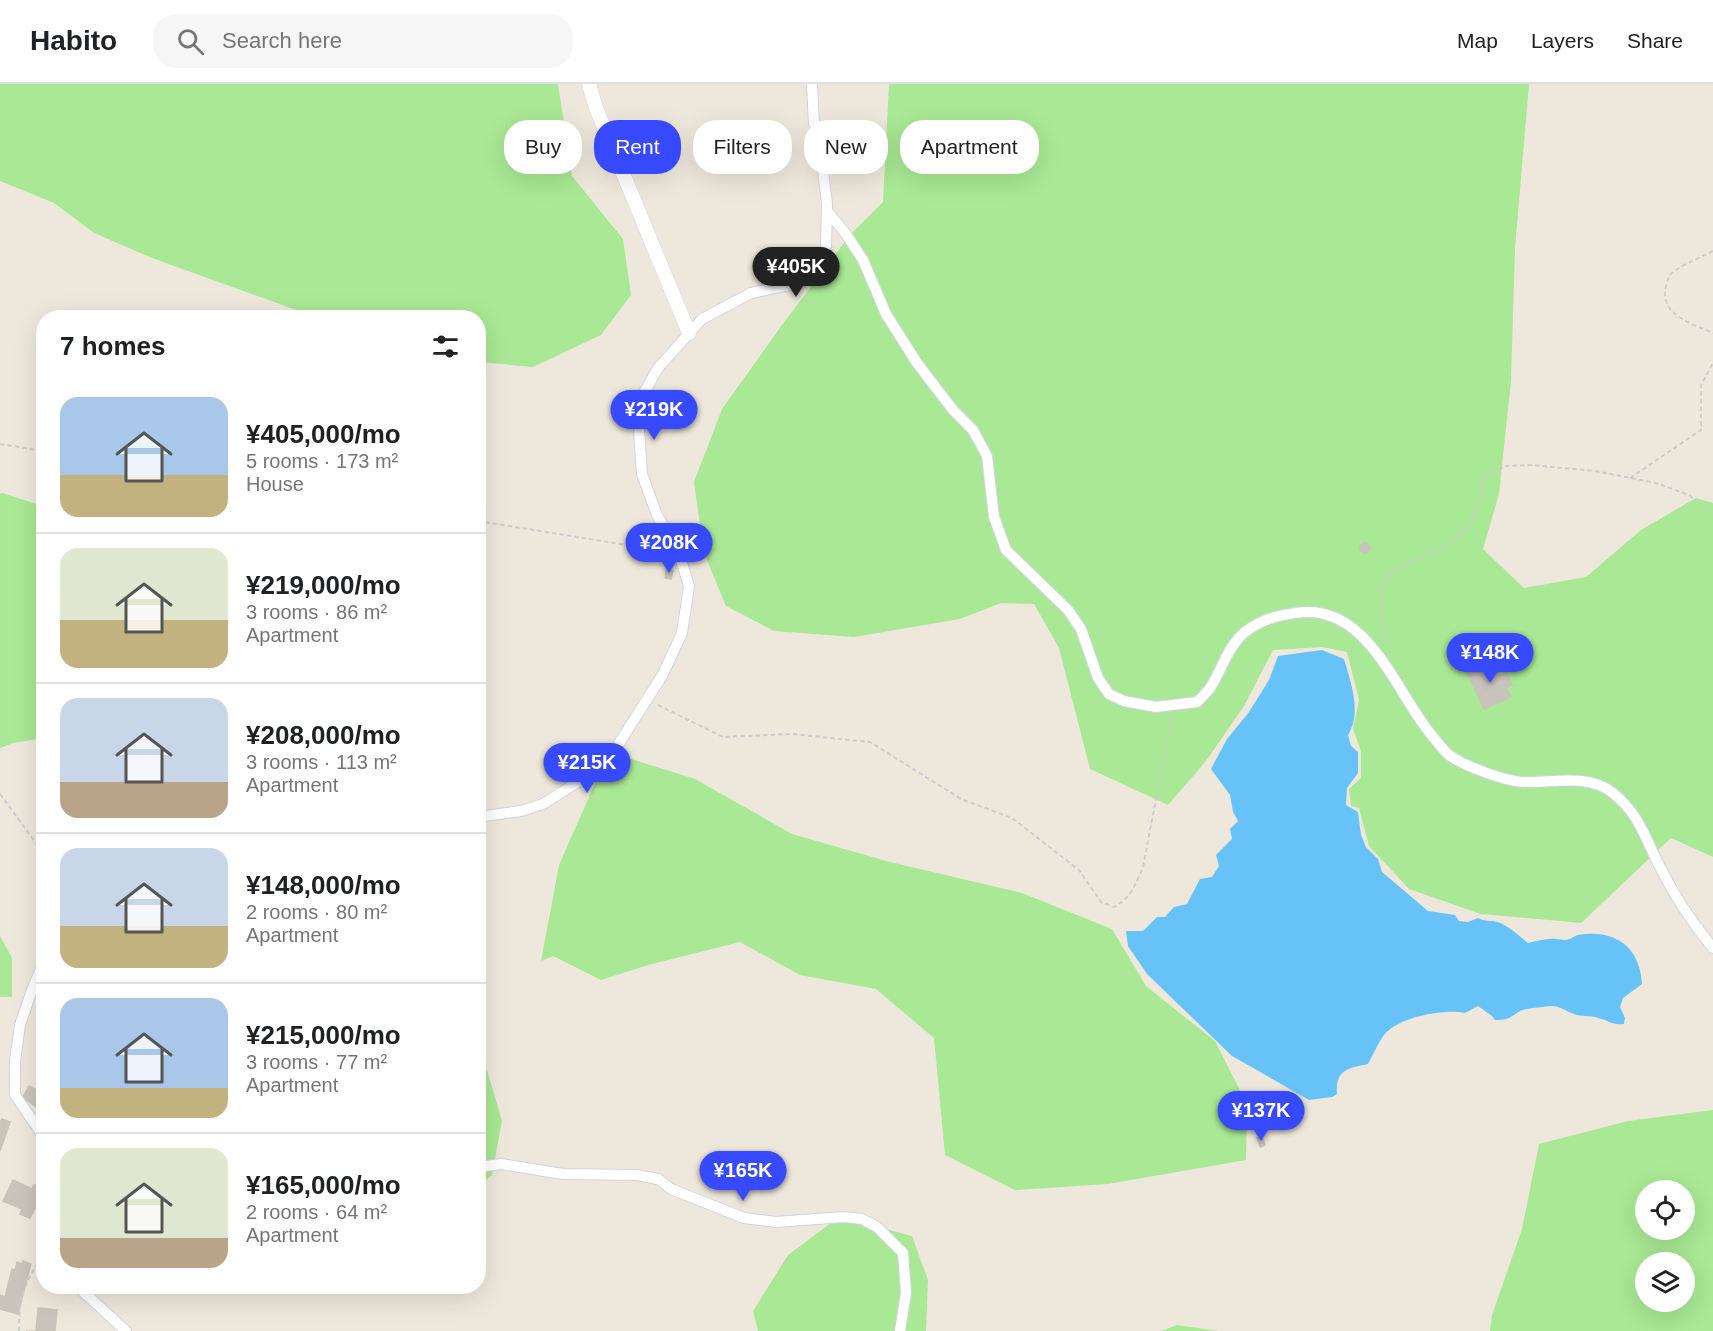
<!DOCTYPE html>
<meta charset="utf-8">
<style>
:root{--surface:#fff;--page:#f6f6f6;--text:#202124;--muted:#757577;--line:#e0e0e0;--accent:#374aff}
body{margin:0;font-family:Arial,sans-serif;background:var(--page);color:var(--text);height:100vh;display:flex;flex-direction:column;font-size:22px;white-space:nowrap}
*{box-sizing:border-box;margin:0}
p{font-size:20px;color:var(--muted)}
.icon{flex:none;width:33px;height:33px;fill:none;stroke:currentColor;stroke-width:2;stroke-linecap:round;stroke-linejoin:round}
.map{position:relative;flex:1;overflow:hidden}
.details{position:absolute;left:36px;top:226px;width:450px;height:984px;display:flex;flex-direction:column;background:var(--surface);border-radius:24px;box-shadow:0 6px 24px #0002}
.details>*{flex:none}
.guide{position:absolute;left:504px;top:36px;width:570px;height:54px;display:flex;gap:12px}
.fabs{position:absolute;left:1635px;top:1096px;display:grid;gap:12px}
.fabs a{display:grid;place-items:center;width:60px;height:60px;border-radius:50%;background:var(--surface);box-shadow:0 6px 24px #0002;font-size:30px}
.price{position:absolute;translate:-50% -51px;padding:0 14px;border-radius:21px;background:var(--accent);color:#fff;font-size:20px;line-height:39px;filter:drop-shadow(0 2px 3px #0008)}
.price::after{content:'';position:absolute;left:50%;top:36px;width:18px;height:14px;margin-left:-9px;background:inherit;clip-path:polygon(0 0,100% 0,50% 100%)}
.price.active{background:#222;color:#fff}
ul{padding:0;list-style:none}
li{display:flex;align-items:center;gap:18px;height:150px;padding:0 24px}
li+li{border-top:2px solid var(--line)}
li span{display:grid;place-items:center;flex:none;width:168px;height:120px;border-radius:18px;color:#555}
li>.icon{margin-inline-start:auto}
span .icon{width:72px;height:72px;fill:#fffc;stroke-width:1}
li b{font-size:26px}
h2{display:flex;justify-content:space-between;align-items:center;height:72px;padding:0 24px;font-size:26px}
.chip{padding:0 21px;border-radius:24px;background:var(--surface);box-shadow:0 6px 24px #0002;font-size:21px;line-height:54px}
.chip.active{background:var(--accent);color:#fff}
header{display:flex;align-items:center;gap:36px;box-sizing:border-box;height:84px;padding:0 30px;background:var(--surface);border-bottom:2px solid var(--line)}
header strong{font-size:28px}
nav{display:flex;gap:33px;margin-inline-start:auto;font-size:21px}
.search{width:420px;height:54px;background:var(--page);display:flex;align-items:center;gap:15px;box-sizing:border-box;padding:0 21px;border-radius:24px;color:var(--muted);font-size:22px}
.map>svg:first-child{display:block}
.green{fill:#a9e894;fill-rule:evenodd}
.water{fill:#67c3f7}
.building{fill:#c9c4bb;stroke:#c9c4b5;stroke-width:1.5}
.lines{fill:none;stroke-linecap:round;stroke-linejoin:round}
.minor-casing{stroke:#d1d3e5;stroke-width:12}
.tertiary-casing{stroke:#d1d3e5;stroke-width:15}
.path{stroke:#ccc;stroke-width:2;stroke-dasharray:4.5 3;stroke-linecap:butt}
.minor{stroke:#fff;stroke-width:10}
.tertiary{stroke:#fff;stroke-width:14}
</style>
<header>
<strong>Habito</strong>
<div class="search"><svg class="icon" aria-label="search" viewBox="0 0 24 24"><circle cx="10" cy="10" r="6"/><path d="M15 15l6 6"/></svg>Search here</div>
<nav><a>Map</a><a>Layers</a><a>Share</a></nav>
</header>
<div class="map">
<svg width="1713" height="1247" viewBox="0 0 1713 1247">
<rect width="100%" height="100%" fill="#eee8dc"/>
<path class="green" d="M 0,0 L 558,0 L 572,92 L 623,155 L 631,211 L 601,251 L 533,283 L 479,278 L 478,234 L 318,234 L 152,174 L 94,149 L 54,119 L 0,97 Z
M 889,0 L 1529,0 L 1515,164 L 1511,297 L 1499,410 L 1483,465 L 1524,504 L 1586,493 L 1641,446 L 1696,414 L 1713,419 L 1713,773 L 1671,754 L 1581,839 L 1481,830 L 1409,805 L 1369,762 L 1359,724 L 1351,722 L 1349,705 L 1361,694 L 1361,667 L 1353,645 L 1359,616 L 1347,568 L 1322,563 L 1273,566 L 1244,622 L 1206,677 L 1168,721 L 1090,685 L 1059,564 L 1034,520 L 1001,519 L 960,535 L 854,553 L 774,547 L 726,522 L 704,469 L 694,398 L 722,325 L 782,241 L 849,152 L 883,118 Z
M 2,409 L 43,422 L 44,654 L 13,659 L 0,664 L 0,410 Z
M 628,674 L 695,695 L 792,750 L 890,778 L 1022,809 L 1112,845 L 1146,902 L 1215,957 L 1247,1020 L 1246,1076 L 1108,1100 L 1015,1106 L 945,1071 L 934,954 L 876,905 L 800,891 L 740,858 L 648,881 L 601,896 L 553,872 L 541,877 L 559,781 L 597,695 Z
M 0,852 L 12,874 L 12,913 L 0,913 Z
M 479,981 L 487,986 L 502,1037 L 492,1091 L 479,1102 Z
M 1713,1026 L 1713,1247 L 1490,1247 L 1492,1231 L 1522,1145 L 1539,1060 L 1628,1037 ZM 1646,1107 L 1684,1107 L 1684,1146 L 1646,1146 ZM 1646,1179 L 1684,1179 L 1684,1218 L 1646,1218 Z
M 839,1133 L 912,1152 L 928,1196 L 926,1247 L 758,1247 L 753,1227 L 788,1171 Z
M 1177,1241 L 1218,1247 L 1161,1247 Z"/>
<path class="water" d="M 1322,566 L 1344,575 C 1351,599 1362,628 1348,651 L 1351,662 L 1358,668 L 1358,689 L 1347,704 L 1346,721 L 1358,728 L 1361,751 L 1366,763 L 1378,775 L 1382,788 L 1428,827 L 1455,831 L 1459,837 L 1468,838 L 1478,834 C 1485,838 1491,836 1498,838 C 1510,843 1518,851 1528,859 C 1537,857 1547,854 1556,855 C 1559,855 1562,856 1565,856 C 1570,856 1574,852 1578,851 C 1614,845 1640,862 1642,900 L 1623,914 L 1620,923 L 1625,934 L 1624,940 C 1611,941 1610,937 1598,934 C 1590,931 1582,933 1574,930 C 1567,928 1560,922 1552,922 C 1549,922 1522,925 1520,927 C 1509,934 1509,936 1495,936 L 1492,932 L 1478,922 L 1465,929 C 1445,924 1398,933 1384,951 C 1378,959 1373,971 1368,980 C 1348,984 1335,986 1337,1010 L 1332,1013 L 1309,1016 L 1232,972 L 1147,890 L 1128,862 L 1126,847 L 1143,847 L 1157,833 L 1165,833 L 1174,823 L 1187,820 L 1200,795 L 1212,793 L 1219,782 L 1216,771 L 1232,755 L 1230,745 L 1238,737 L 1233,728 L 1230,711 L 1211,685 L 1227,655 L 1249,628 L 1269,596 L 1278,572 Z"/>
<path class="building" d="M1360 464a5 5 0 1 1 10 0a5 5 0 1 1-10 0Z
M 666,486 L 673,487 L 671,495 L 665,494 Z
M 1493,576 L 1500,592 L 1506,588 L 1510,596 L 1512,601 L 1506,604 L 1511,613 L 1484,625 L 1467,588 Z
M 44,962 L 44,996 L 43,996 L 41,963 Z
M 29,1002 L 44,1010 L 44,1036 L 36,1032 L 40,1026 L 23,1013 Z
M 2,1035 L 10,1038 L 0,1067 L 0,1038 Z
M 1262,1052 L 1265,1061 L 1260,1063 L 1257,1054 Z
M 13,1096 L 32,1105 L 34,1101 L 44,1104 L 44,1132 L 40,1130 L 41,1127 L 35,1124 L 30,1134 L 20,1130 L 22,1125 L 3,1117 Z
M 23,1177 L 31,1180 L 18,1230 L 0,1225 L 0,1211 L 5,1213 L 12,1185 L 15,1186 L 17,1178 L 22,1180 Z
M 38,1224 L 57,1226 L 55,1247 L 26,1247 L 36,1247 Z"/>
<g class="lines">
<defs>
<path id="minor" d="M 827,127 L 846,150 L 863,176 L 886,230 L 917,279 L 953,326 L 973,346 L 987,372 L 994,433 L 1006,466 L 1068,526 L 1081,545 L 1098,594 L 1109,610 L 1124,617 L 1156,623 L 1197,618 C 1202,613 1208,608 1212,601 C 1222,584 1229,561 1245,548 C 1260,536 1277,531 1296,529 C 1369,518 1395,609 1434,654 C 1439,660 1444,667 1449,671 C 1464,682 1507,698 1525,698 C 1555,699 1587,689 1613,709 C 1641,732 1645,755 1661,785 C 1675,813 1693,840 1713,864
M 478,733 L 521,727 L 543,720 L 597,686 L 613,669 L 663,590 L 682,549 L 689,502 L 679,469 L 657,431 L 642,390 L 639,347 L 645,307 L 658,284 L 702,235 L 751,209 L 800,199 L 816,189 L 826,162 L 827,120 L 821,70 L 814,40 L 812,0
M 44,878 L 32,906 L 20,941 L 15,977 L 15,1011 L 44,1053
M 478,1083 L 501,1080 L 563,1090 L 637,1091 L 658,1095 L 671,1105 L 744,1134 L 776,1138 L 844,1133 L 862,1135 L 877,1143 L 903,1169 L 906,1209 L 900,1247
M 78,1203 L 126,1247"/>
<path id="tertiary" d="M 589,0 L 596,24 L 689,249"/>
</defs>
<use href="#minor" class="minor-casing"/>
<use href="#tertiary" class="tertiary-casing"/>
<path class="path" d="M 1713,167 L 1682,182 L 1669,191 C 1668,197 1665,203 1665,209 C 1664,233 1696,241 1713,249
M 0,360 L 44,367
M 1630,394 L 1701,346 L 1701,301 L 1713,279
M 478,437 L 664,467
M 1385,559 C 1384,547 1379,508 1384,499 C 1390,486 1406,480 1418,475 C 1457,459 1482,439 1482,394 L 1506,382 L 1531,381 L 1595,387 L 1656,399 L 1689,411 L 1713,431
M 658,621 L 723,653 L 792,650 L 870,658 L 961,715 L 1012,734 L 1079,786 L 1101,818 L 1114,823 C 1130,815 1136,800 1143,783 L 1172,632
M 0,710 L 44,770
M 19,1247 C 19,1210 24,1200 44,1170"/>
<use href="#minor" class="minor"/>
<use href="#tertiary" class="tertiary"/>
</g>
</svg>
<div class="fabs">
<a><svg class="icon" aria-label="locate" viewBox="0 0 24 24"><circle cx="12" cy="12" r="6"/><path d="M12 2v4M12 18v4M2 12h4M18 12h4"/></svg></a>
<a><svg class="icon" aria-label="layers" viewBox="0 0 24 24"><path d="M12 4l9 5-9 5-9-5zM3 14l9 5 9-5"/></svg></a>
</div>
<b class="price active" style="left:796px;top:214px">¥405K</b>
<b class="price" style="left:654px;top:357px">¥219K</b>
<b class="price" style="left:669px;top:490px">¥208K</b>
<b class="price" style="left:1490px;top:600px">¥148K</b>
<b class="price" style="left:587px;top:710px">¥215K</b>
<b class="price" style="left:1261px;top:1058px">¥137K</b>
<b class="price" style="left:743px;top:1118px">¥165K</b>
<div class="guide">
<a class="chip">Buy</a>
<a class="chip active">Rent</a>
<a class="chip">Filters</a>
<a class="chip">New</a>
<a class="chip">Apartment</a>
</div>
<section class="details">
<h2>7 homes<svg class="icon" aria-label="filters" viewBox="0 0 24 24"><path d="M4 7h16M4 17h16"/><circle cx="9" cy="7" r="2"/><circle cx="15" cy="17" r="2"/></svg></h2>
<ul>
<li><span style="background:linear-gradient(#a9c7e8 65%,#c2b280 0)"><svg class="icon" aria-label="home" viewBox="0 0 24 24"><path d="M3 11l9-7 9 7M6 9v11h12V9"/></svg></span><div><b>¥405,000/mo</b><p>5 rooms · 173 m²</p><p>House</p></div></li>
<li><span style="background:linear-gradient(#dfe7d0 60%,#c2b280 0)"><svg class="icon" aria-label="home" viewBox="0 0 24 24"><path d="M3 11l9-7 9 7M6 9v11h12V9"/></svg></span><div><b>¥219,000/mo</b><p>3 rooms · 86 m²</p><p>Apartment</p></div></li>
<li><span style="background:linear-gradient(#c9d6e8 70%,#b9a48a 0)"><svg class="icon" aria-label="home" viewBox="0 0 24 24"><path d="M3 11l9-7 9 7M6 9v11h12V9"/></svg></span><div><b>¥208,000/mo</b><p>3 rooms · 113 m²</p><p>Apartment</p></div></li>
<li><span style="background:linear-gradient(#c9d6e8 65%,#c2b280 0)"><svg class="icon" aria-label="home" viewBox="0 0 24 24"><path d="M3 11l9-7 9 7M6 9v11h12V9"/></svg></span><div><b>¥148,000/mo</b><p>2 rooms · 80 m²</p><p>Apartment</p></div></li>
<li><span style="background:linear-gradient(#a9c7e8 75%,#c2b280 0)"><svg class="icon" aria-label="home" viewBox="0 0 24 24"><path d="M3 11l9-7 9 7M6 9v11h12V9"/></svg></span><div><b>¥215,000/mo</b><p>3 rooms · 77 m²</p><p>Apartment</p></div></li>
<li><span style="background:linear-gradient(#dfe7d0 75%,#b9a48a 0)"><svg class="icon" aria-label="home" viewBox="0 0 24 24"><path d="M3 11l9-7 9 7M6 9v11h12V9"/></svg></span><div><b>¥165,000/mo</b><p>2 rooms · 64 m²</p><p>Apartment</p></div></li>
</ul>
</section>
</div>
